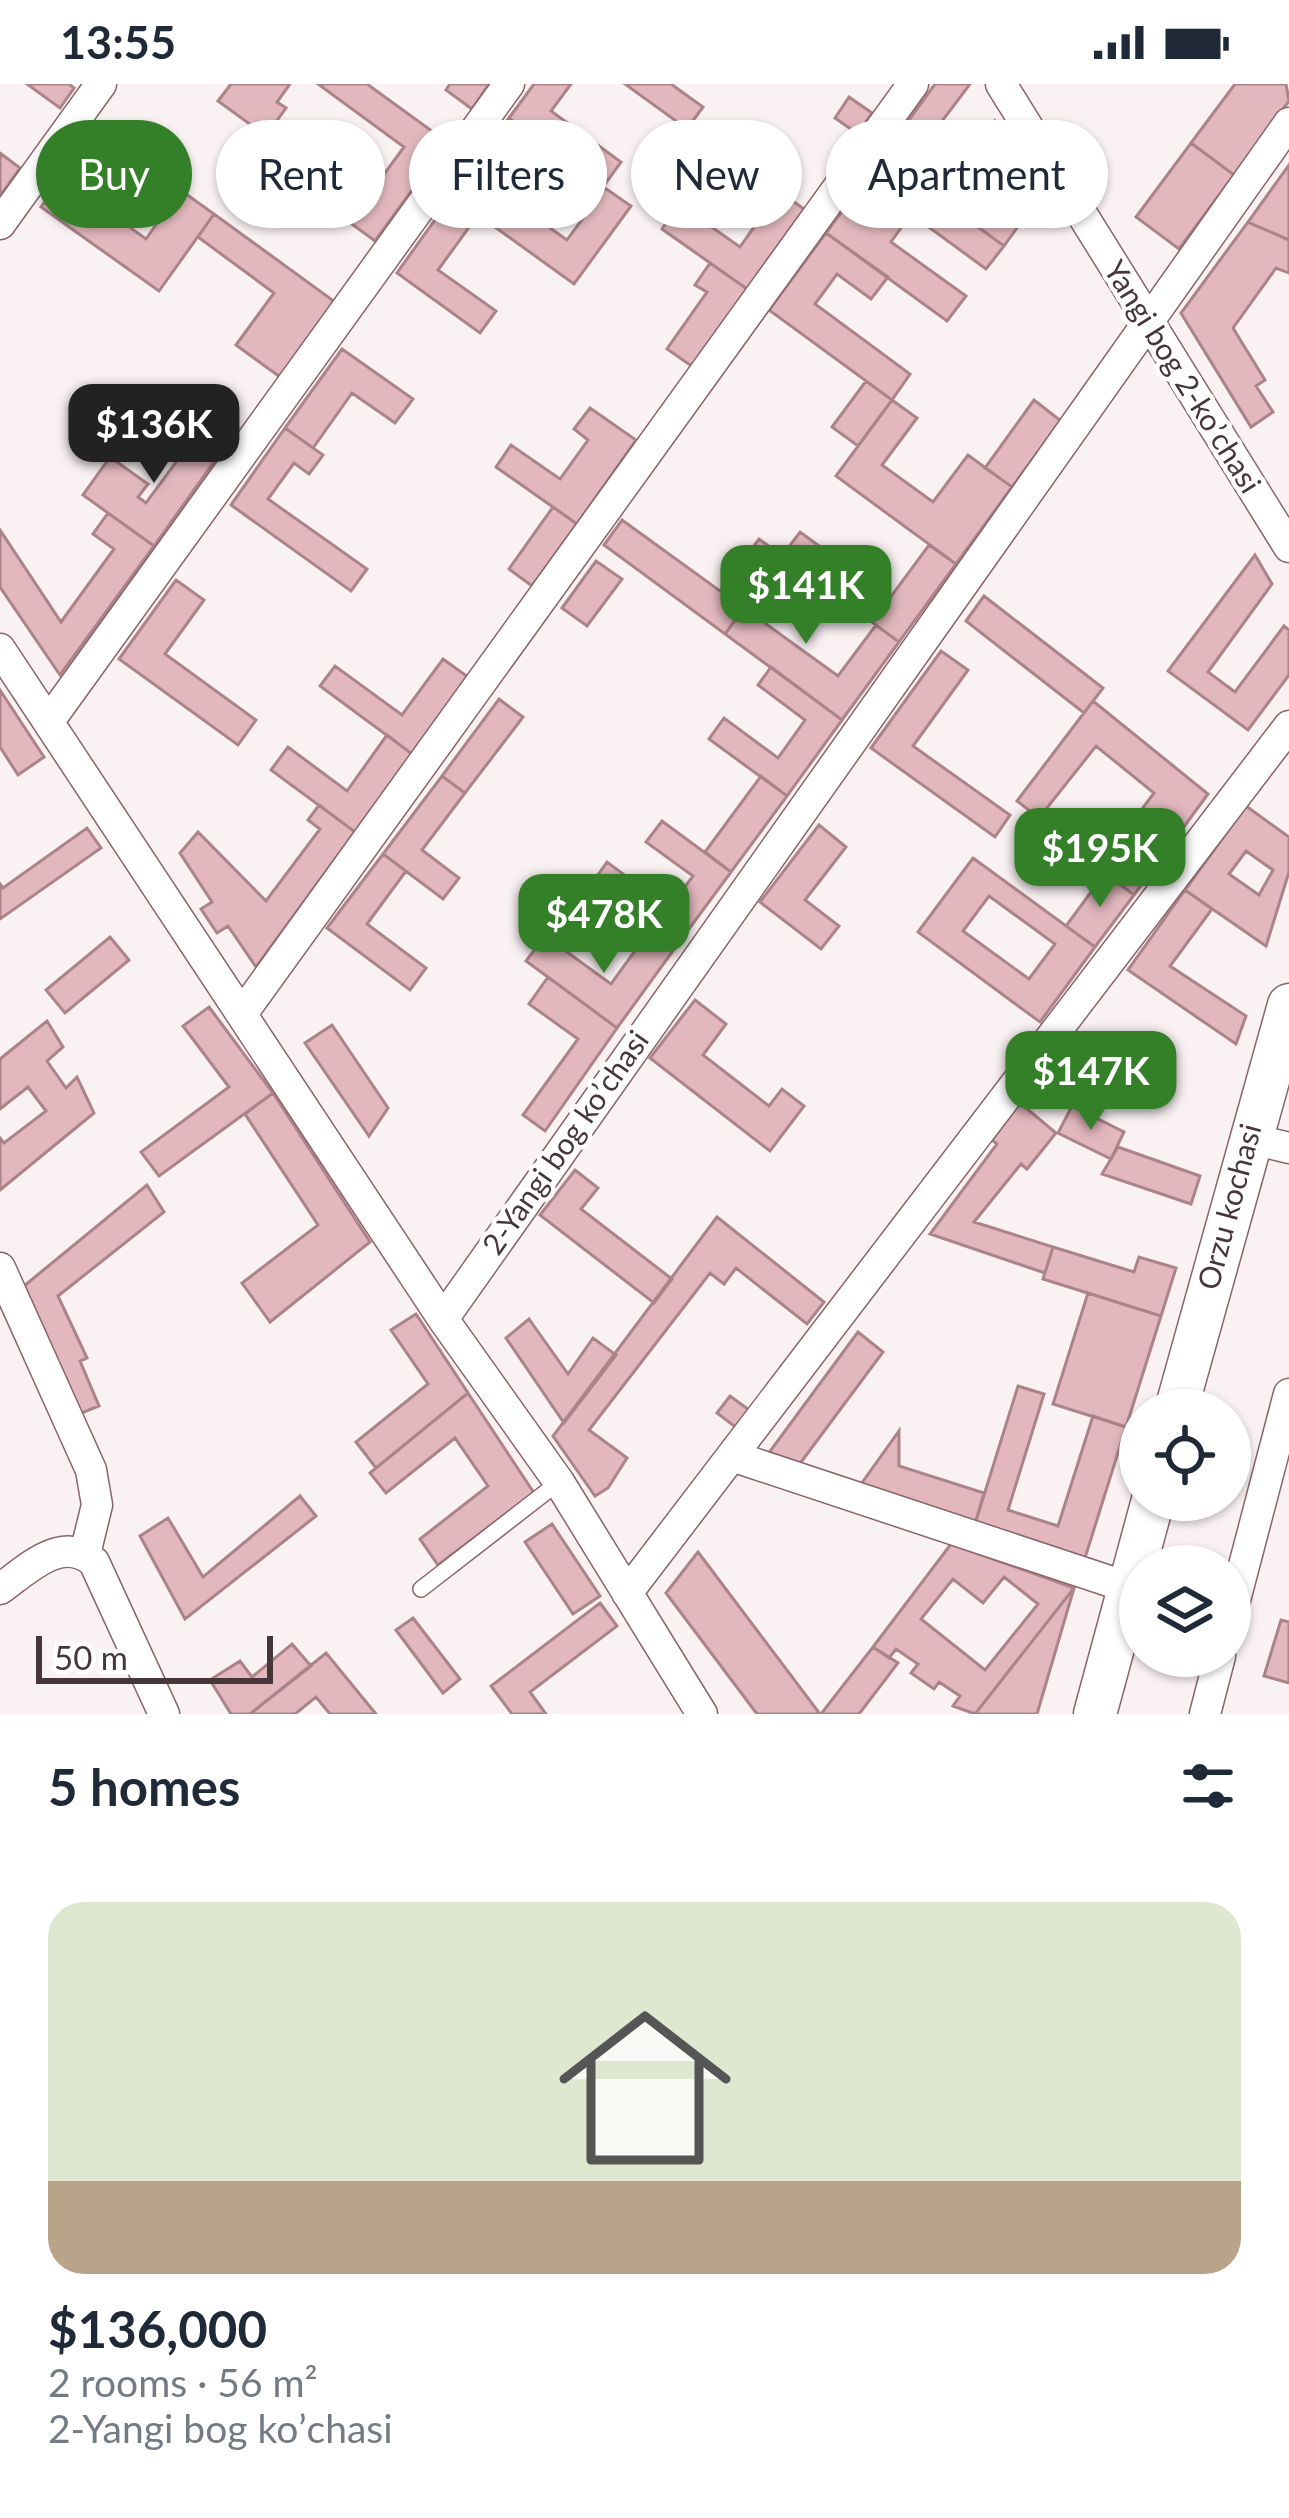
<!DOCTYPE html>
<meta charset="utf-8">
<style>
:root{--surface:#fff;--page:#f2f2f3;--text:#1f2937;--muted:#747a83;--line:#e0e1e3;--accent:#348028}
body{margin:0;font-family:Lato,sans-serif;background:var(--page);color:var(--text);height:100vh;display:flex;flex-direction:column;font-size:45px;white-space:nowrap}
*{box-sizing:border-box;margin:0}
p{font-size:39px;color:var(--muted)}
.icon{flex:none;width:66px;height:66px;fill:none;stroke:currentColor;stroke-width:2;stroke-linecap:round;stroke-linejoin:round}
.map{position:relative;height:1630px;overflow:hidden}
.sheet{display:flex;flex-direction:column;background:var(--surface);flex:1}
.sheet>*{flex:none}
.guide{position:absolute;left:36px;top:36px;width:1218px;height:108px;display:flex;gap:24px}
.buttons{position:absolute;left:1119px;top:1305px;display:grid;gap:24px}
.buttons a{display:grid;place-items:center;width:132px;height:132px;border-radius:50%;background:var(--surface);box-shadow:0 3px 9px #0004;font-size:60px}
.scale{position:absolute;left:36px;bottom:30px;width:237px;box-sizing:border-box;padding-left:12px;border:6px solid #473639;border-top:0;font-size:33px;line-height:42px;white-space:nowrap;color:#473639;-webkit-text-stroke:9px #fff;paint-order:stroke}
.price{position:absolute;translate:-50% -102px;padding:0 27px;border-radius:24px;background:var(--accent);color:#fff;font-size:39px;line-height:78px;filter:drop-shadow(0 3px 6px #0008)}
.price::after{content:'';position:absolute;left:50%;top:72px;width:36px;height:27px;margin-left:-18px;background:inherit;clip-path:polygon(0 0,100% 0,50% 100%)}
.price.current{background:#222;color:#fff}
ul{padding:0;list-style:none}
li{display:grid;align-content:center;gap:24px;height:636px;padding:0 48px}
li+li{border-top:3px solid var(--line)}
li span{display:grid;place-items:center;height:372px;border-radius:36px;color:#555}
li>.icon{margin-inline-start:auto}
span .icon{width:216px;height:216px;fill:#fffc;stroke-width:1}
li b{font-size:51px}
h2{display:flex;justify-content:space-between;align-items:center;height:144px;padding:0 48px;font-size:51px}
.tag{padding:0 42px;border-radius:54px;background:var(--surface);box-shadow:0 3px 9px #0004;font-size:42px;line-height:108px}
.tag.current{background:var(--accent);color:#fff}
.status{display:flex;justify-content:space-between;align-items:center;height:84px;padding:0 60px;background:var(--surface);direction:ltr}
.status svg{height:33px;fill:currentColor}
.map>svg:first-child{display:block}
.building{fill:#e2b8be;stroke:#ab8389;stroke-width:3;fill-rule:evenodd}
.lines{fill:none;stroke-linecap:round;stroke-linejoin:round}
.lane-casing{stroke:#8a646a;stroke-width:18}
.street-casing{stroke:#8a646a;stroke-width:33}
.secondary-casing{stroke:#8a646a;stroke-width:45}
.lane{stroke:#fff;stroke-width:15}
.street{stroke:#fff;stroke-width:30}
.secondary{stroke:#fff;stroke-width:42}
.labels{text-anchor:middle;stroke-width:9;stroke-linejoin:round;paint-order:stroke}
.street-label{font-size:30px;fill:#473639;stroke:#fff}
</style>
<div class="status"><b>13:55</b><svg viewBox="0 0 49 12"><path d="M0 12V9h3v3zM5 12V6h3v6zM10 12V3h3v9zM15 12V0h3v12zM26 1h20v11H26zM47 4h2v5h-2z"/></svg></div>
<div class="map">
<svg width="1289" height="1630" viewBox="0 0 1289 1630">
<rect width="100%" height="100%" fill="#faf1f3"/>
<path class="building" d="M 27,0 L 69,0 L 74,4 L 60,24 Z
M 231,0 L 290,0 L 277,18 L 286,24 L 266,52 L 218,17 Z
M 318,0 L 367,0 L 447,58 L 375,157 L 349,138 L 404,63 Z
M 450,0 L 489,0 L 472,25 L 446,6 Z
M 534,0 L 571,0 L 551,27 L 621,78 L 603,103 L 509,34 Z
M 625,0 L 671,0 L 703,23 L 687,45 Z
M 935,0 L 970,0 L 921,65 L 955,91 L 995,37 L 1042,109 L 1004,162 L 882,73 ZM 987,80 L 1013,100 L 997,122 L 970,102 Z
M 1235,0 L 1286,0 L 1289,17 L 1234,91 L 1191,59 Z
M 849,13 L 872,29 L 858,50 L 835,34 Z
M 509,34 L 536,55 L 498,107 L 567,156 L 605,104 L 631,122 L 574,200 L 452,112 Z
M 97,46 L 214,130 L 159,207 L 41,123 ZM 120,97 L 164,129 L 146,155 L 117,134 L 113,139 L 104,133 L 119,112 L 113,108 Z
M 1191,59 L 1234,91 L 1179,165 L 1136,133 Z
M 0,69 L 20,84 L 0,112 Z
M 882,73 L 1004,162 L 986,185 L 911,130 L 891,158 L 966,212 L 947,237 L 826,149 Z
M 1289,81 L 1289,156 L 1248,138 Z
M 779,107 L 804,125 L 747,205 L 662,145 L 679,120 L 740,163 Z
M 452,112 L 478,131 L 438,186 L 496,227 L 480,249 L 397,189 Z
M 214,130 L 335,218 L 280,293 L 236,261 L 274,209 L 198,153 Z
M 1248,138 L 1289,156 L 1289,189 L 1276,184 L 1233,244 L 1265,296 L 1256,302 L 1273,328 L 1251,343 L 1181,229 Z
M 826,149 L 888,193 L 871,215 L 837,190 L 815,220 L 910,290 L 892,316 L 769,226 Z
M 710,179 L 747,205 L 693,283 L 667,265 L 707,208 L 695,201 Z
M 342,265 L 413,315 L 395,339 L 352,309 L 313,364 L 285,344 Z
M 866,297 L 892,316 L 858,362 L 832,343 Z
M 892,316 L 917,334 L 882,381 L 933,418 L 968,371 L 1012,403 L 956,480 L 836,392 Z
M 1034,316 L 1061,337 L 1012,403 L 985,384 Z
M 590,324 L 636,356 L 577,440 L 496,383 L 511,361 L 560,395 L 588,356 L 574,345 Z
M 177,337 L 221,368 L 154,462 L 83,411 L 110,373 L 148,400 L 138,413 L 146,419 L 179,374 L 160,361 Z
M 285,344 L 323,371 L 309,390 L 294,379 L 268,415 L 367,485 L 351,507 L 231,421 Z
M 553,423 L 577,440 L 532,502 L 509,485 Z
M 108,429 L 154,462 L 60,591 L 0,503 L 0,446 L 61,538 L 114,465 L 93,450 Z
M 622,436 L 720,507 L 759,455 L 782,472 L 725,550 L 604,461 Z
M 800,448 L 890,514 L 929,461 L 956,480 L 899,558 L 782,472 Z
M 1255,471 L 1272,500 L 1208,588 L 1235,608 L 1284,542 L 1289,546 L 1289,591 L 1248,646 L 1168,587 Z
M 782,472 L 804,488 L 766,540 L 838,592 L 876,541 L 899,558 L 842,636 L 725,550 Z
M 596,477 L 622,495 L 587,542 L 562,524 Z
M 176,496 L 204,516 L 165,570 L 256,636 L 238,661 L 119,575 Z
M 984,512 L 1103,604 L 1084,629 L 966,537 Z
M 941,567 L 968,586 L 913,662 L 1010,731 L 995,753 L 871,664 Z
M 443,575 L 468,593 L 412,670 L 320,602 L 335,582 L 402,631 Z
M 771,583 L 842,636 L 787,712 L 709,655 L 724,634 L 778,674 L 805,636 L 758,601 Z
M 0,606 L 44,673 L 18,691 L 0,663 Z
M 499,615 L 523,633 L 465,709 L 442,692 Z
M 1093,617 L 1208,710 L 1134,811 L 1098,784 L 1154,709 L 1096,662 L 1039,734 L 1017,717 Z
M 387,651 L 412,670 L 355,748 L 271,686 L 288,663 L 347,707 Z
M 442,692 L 465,709 L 422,766 L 459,794 L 443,815 L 383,770 Z
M 761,692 L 787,712 L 731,788 L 705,768 Z
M 319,721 L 355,748 L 256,883 L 228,842 L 217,849 L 201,825 L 212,818 L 180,769 L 198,748 L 266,817 L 320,745 L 308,736 Z
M 1246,722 L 1289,753 L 1289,788 L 1266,862 L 1185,806 ZM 1246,767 L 1273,786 L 1259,811 L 1229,790 Z
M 662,737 L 731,788 L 675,864 L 590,802 L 607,778 L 669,824 L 693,792 L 646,758 Z
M 819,741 L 846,763 L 805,816 L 839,842 L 821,865 L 760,818 Z
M 87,744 L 101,764 L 0,835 L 0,800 L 3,804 Z
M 383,770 L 406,787 L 367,840 L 426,884 L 410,906 L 327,844 Z
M 973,774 L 1095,863 L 1040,938 L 918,848 ZM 989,812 L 1055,860 L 1029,895 L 963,847 Z
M 1105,789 L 1134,811 L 1095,863 L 1066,842 Z
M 1185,806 L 1212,825 L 1170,882 L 1246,932 L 1236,960 L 1128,886 Z
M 650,846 L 675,864 L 617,944 L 526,877 L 545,852 L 611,900 Z
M 110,853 L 129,876 L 65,929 L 46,906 Z
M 548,893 L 617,944 L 545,1047 L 523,1031 L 578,955 L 529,920 Z
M 695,916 L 726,940 L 703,971 L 769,1022 L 782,1005 L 804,1022 L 770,1067 L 650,974 Z
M 209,923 L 273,1009 L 159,1092 L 141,1068 L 229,1003 L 183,942 Z
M 47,937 L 63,963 L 47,977 L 66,1004 L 77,993 L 94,1029 L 0,1106 L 0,1054 L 4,1059 L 46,1027 L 28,1003 L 0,1025 L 0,975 Z
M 332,941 L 388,1024 L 369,1052 L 305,959 Z
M 273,1009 L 370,1158 L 270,1238 L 242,1199 L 318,1141 L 245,1030 Z
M 1020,1019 L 1056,1049 L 1027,1085 L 1021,1080 L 974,1138 L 1053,1163 L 1045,1189 L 930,1150 L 997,1060 L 992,1056 Z
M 1072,1022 L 1124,1048 L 1111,1075 L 1058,1049 Z
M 1118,1063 L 1200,1092 L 1191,1120 L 1102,1090 Z
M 575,1086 L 598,1104 L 581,1125 L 672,1195 L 654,1219 L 540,1131 Z
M 147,1101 L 164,1128 L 58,1212 L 87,1274 L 80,1277 L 99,1322 L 79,1330 L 24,1202 Z
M 717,1133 L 824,1218 L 807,1240 L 736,1184 L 724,1200 L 710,1189 L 589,1346 L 627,1374 L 608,1404 L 595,1412 L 553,1352 Z
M 1053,1163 L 1134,1188 L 1139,1173 L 1176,1184 L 1161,1232 L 1043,1195 Z
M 1088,1209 L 1161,1232 L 1126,1343 L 1053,1320 Z
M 416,1230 L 468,1309 L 376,1384 L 356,1358 L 428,1300 L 391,1246 Z
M 529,1235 L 568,1290 L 593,1254 L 616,1271 L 564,1339 L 506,1254 Z
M 858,1248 L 883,1268 L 799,1381 L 768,1370 Z
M 1018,1302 L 1044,1310 L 1008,1426 L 1058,1442 L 1093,1332 L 1126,1343 L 1085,1474 L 975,1440 Z
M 468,1309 L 534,1409 L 438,1481 L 420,1455 L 488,1402 L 455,1354 L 386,1409 L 370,1389 Z
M 730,1312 L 752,1328 L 738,1345 L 717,1329 Z
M 899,1347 L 899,1382 L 984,1409 L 975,1440 L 859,1403 Z
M 300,1412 L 316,1432 L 185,1535 L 140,1452 L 168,1434 L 203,1493 Z
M 552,1440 L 600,1512 L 573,1530 L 525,1458 Z
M 951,1460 L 1074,1504 L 975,1630 L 953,1622 L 960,1612 L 939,1598 L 934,1605 L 911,1589 L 918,1580 L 896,1565 L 889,1574 L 873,1563 ZM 1004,1493 L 1038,1520 L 985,1586 L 921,1535 L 953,1495 L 983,1519 Z
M 698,1468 L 820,1630 L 757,1630 L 666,1509 Z
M 1074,1504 L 1037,1630 L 975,1630 Z
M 600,1519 L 617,1542 L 530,1608 L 546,1630 L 512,1630 L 491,1602 Z
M 413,1534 L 460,1595 L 443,1609 L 396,1546 Z
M 1281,1536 L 1289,1538 L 1289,1599 L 1264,1592 Z
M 292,1560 L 311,1582 L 250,1630 L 231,1630 L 210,1596 L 240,1577 L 252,1593 Z
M 873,1563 L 898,1579 L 859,1630 L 821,1630 Z
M 326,1569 L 376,1630 L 330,1630 L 316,1613 L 295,1630 L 250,1630 Z"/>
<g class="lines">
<defs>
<path id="lane" d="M 421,1505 L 559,1398"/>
<path id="street" d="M 1001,0 L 1289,463
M 0,140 L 101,0
M 0,565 L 443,1235 L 559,1398 L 702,1630
M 49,637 L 509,0
M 244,927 L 913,0
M 1248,1054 L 1289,1064
M 0,1184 L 91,1386 L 97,1421 L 85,1470
M 443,1235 L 1289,39
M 735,1373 L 1130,1504
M 0,1505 C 28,1485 62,1450 94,1478 L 164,1630
M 627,1509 L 1289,642
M 1230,1535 L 1289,1310
M 1205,1630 L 1220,1572"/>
<path id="secondary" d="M 1176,1326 L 1289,921
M 1095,1630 L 1153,1416"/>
</defs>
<use href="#lane" class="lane-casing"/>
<use href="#street" class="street-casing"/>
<use href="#secondary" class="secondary-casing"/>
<use href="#lane" class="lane"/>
<use href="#street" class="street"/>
<use href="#secondary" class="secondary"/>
</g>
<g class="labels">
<g class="street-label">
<text transform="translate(1182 293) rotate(58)" y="10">Yangi bog 2-koʼchasi</text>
<text transform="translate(566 1059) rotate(-55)" y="10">2-Yangi bog koʼchasi</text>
<text transform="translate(1230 1123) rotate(-75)" y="10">Orzu kochasi</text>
</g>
</g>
</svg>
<div class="buttons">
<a><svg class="icon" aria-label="locate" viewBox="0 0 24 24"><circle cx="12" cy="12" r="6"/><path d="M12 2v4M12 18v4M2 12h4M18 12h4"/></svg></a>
<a><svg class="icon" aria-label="layers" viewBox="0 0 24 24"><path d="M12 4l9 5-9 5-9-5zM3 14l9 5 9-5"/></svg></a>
</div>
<div class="scale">50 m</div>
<b class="price current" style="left:154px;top:402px">$136K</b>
<b class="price" style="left:806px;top:563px">$141K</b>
<b class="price" style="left:1100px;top:826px">$195K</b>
<b class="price" style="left:604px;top:892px">$478K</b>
<b class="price" style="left:1091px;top:1049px">$147K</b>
<div class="guide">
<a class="tag current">Buy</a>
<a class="tag">Rent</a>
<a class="tag">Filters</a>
<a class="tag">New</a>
<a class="tag">Apartment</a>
</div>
</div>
<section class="sheet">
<h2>5 homes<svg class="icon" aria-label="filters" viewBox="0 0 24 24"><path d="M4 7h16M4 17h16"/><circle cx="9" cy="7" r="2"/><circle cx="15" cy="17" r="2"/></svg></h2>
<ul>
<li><span style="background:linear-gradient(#dfe7d0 75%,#b9a48a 0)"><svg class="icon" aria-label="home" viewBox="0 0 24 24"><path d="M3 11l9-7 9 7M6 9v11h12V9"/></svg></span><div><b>$136,000</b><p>2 rooms · 56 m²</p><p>2-Yangi bog koʼchasi</p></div></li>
</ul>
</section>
